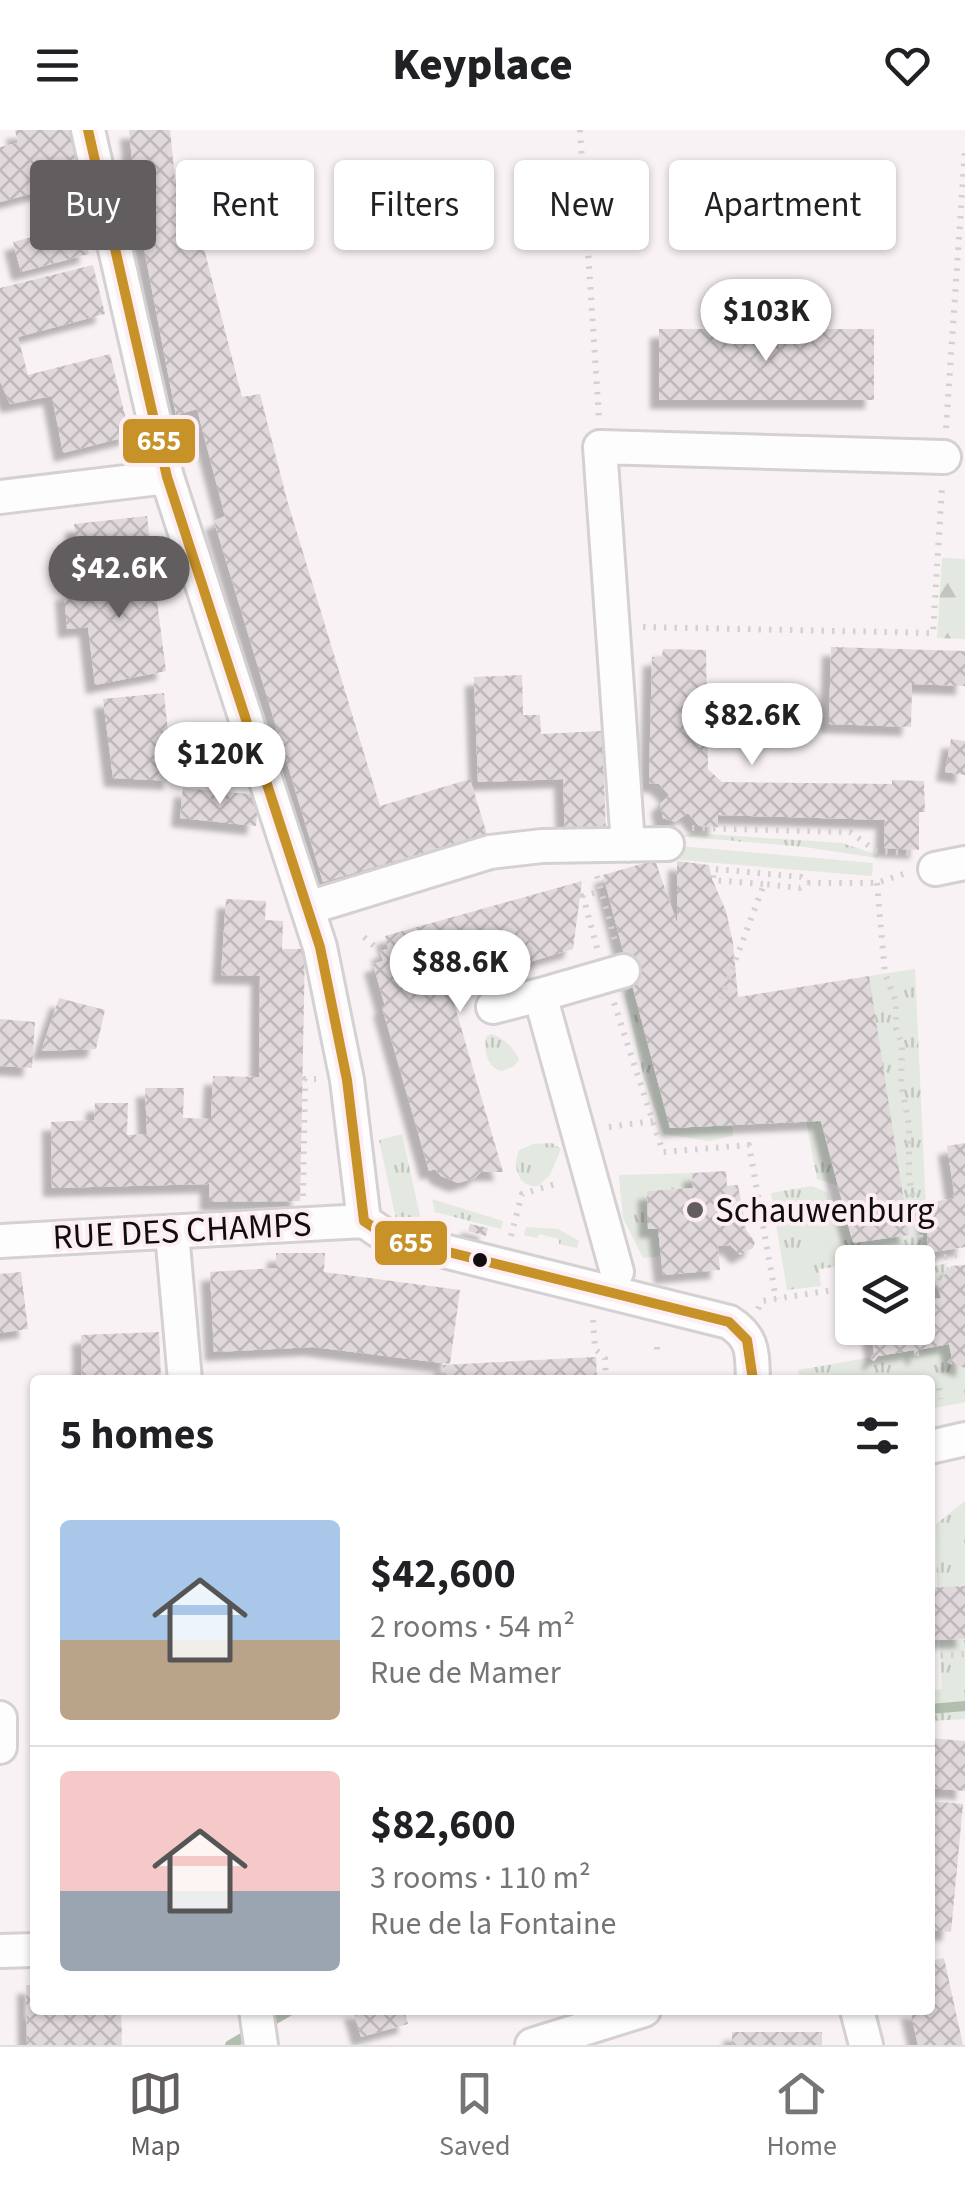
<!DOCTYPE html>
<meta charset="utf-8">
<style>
:root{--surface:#fff;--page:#f2f2f2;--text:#202124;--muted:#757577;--line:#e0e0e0;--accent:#625d5e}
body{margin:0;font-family:"Source Sans 3",sans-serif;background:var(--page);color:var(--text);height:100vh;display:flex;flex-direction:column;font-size:38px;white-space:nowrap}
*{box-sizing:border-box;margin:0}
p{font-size:32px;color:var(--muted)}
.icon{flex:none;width:55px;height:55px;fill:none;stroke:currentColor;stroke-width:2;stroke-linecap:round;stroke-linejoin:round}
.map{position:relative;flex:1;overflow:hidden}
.drawer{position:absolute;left:30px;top:1245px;width:905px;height:640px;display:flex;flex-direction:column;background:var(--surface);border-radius:10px;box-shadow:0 2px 8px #0004}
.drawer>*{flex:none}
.hud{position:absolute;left:30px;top:30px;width:905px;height:90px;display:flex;gap:20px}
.buttons{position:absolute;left:835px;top:1115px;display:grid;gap:20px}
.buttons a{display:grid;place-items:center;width:100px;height:100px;border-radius:10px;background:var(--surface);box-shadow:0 2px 8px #0004;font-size:50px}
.price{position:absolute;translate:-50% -85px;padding:0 22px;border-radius:35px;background:#fff;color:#222;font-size:32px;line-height:65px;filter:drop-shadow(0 2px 5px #0008)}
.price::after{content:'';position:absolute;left:50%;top:60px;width:30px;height:22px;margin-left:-15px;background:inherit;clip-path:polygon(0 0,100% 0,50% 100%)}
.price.selected{background:var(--accent);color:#fff}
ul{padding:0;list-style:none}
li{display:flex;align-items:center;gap:30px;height:250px;padding:0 30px}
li+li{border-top:2px solid var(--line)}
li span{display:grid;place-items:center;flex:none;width:280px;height:200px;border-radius:10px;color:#555}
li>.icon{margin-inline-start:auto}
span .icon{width:120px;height:120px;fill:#fffc;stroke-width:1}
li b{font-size:42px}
h2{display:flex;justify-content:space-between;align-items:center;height:120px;padding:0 30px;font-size:42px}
.tag{padding:0 35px;border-radius:10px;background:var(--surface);box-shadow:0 2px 8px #0004;font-size:35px;line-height:90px}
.tag.selected{background:var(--accent);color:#fff}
header{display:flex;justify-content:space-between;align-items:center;height:130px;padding:0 30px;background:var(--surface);font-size:45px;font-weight:800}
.dock{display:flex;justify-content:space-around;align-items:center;height:140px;border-top:2px solid var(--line);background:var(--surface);font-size:28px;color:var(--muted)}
.dock a{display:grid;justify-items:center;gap:5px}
.dock .selected{color:var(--accent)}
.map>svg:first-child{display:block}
.grass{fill:url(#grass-tufts)}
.forest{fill:url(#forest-firs)}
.pitch{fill:#e3e8e0}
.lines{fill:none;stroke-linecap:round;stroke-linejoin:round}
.stream{stroke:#b2bfaf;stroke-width:10}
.building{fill:url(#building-cross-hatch);filter:url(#shadow)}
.minor-casing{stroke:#d5d0d2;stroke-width:38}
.path{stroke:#d4d1d2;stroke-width:6;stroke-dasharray:2.5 8;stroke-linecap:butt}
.minor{stroke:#fefdfd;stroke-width:32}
.bus-1-casing{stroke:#fceef3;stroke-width:18}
.bus-1{stroke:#c79227;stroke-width:10}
.poi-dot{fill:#625d5e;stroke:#fceef3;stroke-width:4}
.bus-dot{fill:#110d0e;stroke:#fceef3;stroke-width:4}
.labels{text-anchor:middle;stroke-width:8;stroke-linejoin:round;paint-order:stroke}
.poi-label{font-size:35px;fill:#110d0e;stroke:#fceef3;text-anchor:start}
.street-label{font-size:35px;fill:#110d0e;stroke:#fceef3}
.line-badge{stroke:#fceef3;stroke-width:4}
.badge-label{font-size:28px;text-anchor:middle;font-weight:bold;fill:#fff}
</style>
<header><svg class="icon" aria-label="menu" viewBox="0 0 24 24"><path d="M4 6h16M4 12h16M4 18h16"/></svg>Keyplace<svg class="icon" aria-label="heart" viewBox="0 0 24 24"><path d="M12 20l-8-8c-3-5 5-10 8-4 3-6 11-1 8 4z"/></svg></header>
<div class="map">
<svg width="965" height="1915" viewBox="0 0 965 1915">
<defs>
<pattern id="grass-tufts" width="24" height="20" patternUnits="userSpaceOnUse" patternTransform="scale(2.5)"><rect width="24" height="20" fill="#e3e8e0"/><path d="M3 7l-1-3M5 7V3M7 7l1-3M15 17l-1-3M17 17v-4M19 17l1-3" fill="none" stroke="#c2c6bf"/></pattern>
<pattern id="forest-firs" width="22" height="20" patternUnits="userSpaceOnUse" patternTransform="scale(2.5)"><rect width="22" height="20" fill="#e3e8e0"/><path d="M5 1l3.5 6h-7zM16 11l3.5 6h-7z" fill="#c2c6bf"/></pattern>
<pattern id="building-cross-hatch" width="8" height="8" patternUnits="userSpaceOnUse" patternTransform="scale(2.5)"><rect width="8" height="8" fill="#e0d8da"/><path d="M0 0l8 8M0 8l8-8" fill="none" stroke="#bfb8ba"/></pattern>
<filter id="shadow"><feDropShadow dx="-9" dy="9" stdDeviation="2.5" flood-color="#0004"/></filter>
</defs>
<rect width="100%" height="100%" fill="#f8f2f4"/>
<path class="grass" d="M 693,703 L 842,713 L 878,725 L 877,728 L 805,717 L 679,706 Z
M 915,839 L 928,1123 L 912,1126 L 913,1132 L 852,1132 L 852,1151 L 844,1152 L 841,1136 L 819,1139 L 821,1156 L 787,1160 L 771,1063 L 812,1056 L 828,1063 L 837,1094 L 847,1092 L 853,1113 L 869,846 Z
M 632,854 L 671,998 L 732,995 L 733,1006 L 709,1011 L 664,1004 L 644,949 L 625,865 Z
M 491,904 C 502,907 516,919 519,930 L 514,936 L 502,941 C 487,938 484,921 486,907 Z
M 806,991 L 821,991 L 838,1056 L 817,1049 Z
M 402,1004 L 421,1090 L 447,1097 L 445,1106 L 397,1094 L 379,1010 Z
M 552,1013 L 561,1019 L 550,1045 L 538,1056 C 518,1058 512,1036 519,1020 L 533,1014 Z
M 692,1043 L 693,1058 L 647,1061 L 648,1099 L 658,1099 L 661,1126 L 643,1128 L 623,1088 L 619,1045 Z
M 432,1069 L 503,1091 L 501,1099 L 435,1082 Z
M 526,1097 L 558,1099 L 579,1111 L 577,1118 L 559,1114 L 559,1109 L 539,1104 L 537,1108 L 524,1105 Z
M 949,1133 L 946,1135 L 949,1138 L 940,1151 L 934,1153 L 939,1155 L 941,1168 L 918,1172 L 918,1152 L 931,1150 L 934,1136 Z
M 949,1214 L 952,1228 L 948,1232 L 950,1234 L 953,1232 L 965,1238 L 965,1272 L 930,1279 L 930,1250 L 800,1250 L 798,1240 L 914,1220 L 915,1225 L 919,1224 L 918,1220 Z
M 965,1371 L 965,1456 L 937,1458 L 936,1394 Z
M 965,1509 L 965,1589 L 930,1591 L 930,1561 L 942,1559 L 940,1510 Z"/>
<path class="forest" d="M 942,428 L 965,429 L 965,509 L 937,508 Z"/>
<path class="pitch" d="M 680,716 L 873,733 L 872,746 L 679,730 Z"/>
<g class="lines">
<path class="stream" d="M 930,1579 L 965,1576
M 230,1915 L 291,1880"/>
</g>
<path class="building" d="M 15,0 L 73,0 L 83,50 L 0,72 L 0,17 L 18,13 Z
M 129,0 L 170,0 L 175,50 L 237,41 L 241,69 L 252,68 L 256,91 L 199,99 L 242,267 L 260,264 L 287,370 L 380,676 L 470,649 L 487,704 L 323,752 L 214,391 L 225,386 L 197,279 L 176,285 L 138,87 Z
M 81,94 L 89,124 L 21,142 L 13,112 Z
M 93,135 L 105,184 L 18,207 L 28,245 L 110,224 L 130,306 L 63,323 L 52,266 L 10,274 L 0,251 L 0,158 Z
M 659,199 L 874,199 L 874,270 L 659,270 Z
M 147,386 L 151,422 L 78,430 L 74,394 Z
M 152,433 L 166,541 L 95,555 L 88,497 L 67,499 L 64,461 L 84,462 L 81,439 Z
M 831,517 L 965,521 L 965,556 L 912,554 L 911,597 L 829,594 Z
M 663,519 L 706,520 L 708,639 L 722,652 L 892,654 L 892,650 L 924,651 L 925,682 L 919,682 L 919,720 L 884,718 L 885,690 L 718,685 L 718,697 L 699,696 L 688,683 L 675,692 L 663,688 L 660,674 L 669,665 L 659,654 L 649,653 L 652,527 L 662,527 Z
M 522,545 L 523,585 L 540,585 L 541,604 L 602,601 L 606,701 L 565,702 L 563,649 L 478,652 L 474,547 Z
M 164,563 L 173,651 L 113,648 L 103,569 Z
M 951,609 L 965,611 L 965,645 L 945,642 Z
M 183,658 L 259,665 L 256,696 L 180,688 Z
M 655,730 L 677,793 L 677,731 L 709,735 L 712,749 L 726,781 L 733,813 L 738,867 L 869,846 L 909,1105 L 853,1113 L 821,991 L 670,998 L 603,745 Z
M 582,751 L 573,819 L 449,856 L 503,1042 L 481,1042 L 475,1048 L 458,1053 L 441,1046 L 435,1039 L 429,1041 L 382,877 L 385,876 L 373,834 L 383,831 L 380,821 L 388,819 L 385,806 Z
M 226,769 L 266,771 L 265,790 L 283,791 L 282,819 L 305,819 L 300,1071 L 209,1072 L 209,1054 L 52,1058 L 51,992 L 94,990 L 95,973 L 128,973 L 127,1005 L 147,1004 L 145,958 L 184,958 L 183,988 L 211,989 L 213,946 L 259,947 L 260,846 L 221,845 Z
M 59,868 L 105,880 L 96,919 L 41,921 Z
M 0,889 L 35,892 L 32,938 L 0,936 Z
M 965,1013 L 965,1117 L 928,1123 L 926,1073 L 955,1068 L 947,1016 Z
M 726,1041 L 727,1056 L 738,1055 L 746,1100 L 755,1112 L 753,1118 L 740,1125 L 730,1115 L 718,1116 L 720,1140 L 663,1145 L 658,1099 L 648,1099 L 647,1061 L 693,1058 L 692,1043 Z
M 470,1094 L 488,1098 L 486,1106 L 468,1101 Z
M 276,1123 L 325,1123 L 324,1142 L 460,1160 L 450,1234 L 313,1217 L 214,1222 L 210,1142 L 276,1138 Z
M 965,1135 L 965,1238 L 947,1232 L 952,1228 L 949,1214 L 918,1220 L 919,1225 L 915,1226 L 914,1220 L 878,1226 L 874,1231 L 870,1229 L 874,1224 L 871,1198 L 918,1198 L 918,1172 L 941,1168 L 935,1150 L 940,1151 L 951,1136 Z
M 21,1142 L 28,1199 L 0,1203 L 0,1144 Z
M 159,1202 L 161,1248 L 82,1250 L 81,1205 Z
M 596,1227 L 597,1250 L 444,1250 L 443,1235 Z
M 965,1456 L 965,1509 L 930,1510 L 930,1458 Z
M 930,1608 L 965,1611 L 965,1661 L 930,1658 Z
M 930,1671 L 963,1674 L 951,1802 L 930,1800 Z
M 944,1828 L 963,1915 L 918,1915 L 910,1880 L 930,1880 L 930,1831 Z
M 26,1855 L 35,1855 L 35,1880 L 121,1880 L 122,1915 L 27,1915 Z
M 353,1880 L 404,1880 L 408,1894 L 361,1907 Z
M 732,1902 L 822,1902 L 822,1915 L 732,1915 Z"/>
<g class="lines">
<defs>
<path id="minor" d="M 88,0 L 167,347 L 320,817 L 347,950 L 364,1091 L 388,1107 L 729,1192 C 754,1208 752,1223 753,1250
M 0,367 L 167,347
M 628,715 L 600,317 L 944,327
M 935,739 L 965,733
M 308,778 L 490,722 L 542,716 L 667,714
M 493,877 L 540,865
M 172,1103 L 185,1250
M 0,1111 L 364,1091
M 617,1142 L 540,865 L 623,841
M 930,1317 L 965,1309
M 0,1588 L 0,1617
M 0,1821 L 35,1820
M 256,1880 L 261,1915
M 857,1880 L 866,1915
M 532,1915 L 644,1880"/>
</defs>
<use href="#minor" class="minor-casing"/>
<path class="path" d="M 580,0 L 599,288
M 946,298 L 965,19
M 643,497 L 933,503 L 942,356
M 692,698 L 850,702 L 876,721 L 909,723
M 597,746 L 615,811
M 877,753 L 885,844 L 896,872 L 896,898 L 902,915 L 901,953 L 909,995 L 909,1048 L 920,1102 L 920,1132
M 763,754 L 713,750 L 714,739 L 801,747 L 809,753
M 364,807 L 380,821
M 597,818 L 583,766 L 601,761
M 449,856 L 466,864
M 721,869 L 764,754 L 800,758 L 809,753 L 877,753 L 909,742
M 614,873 L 663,1022 L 749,1015 L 776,1169
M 609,997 L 653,991
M 303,1066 L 305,949 L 316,949
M 511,1106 L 522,1064 L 559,1053
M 918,1146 L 922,1145 L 920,1132 L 965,1123
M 758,1179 L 762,1171 L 852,1157
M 593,1190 L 595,1219 L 605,1228 L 606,1250
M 657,1217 L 657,1227
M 939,1258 L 941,1269
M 930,1526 L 965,1524"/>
<use href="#minor" class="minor"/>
<defs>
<path id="bus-1" d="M 88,0 L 167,347 L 320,817 L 347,950 L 364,1091 L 388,1107 L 729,1192 L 747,1210 L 753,1250"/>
</defs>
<use href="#bus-1" class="bus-1-casing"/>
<use href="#bus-1" class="bus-1"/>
</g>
<circle class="poi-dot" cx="695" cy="1080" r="10"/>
<circle class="bus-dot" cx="480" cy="1130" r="9"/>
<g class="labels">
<g class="poi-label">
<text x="715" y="1092">Schauwenburg</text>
</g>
<g class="street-label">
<text transform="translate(182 1100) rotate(-3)" y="12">RUE DES CHAMPS</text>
</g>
</g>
<g class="line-badge">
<rect x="121" y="287" width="76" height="48" rx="10" fill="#c79227"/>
<rect x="373" y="1089" width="76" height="48" rx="10" fill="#c79227"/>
</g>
<g class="badge-label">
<text x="159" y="320">655</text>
<text x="411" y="1122">655</text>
</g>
</svg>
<div class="buttons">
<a><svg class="icon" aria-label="layers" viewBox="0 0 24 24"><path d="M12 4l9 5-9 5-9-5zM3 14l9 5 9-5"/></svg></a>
</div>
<b class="price" style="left:766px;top:234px">$103K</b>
<b class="price selected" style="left:119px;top:491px">$42.6K</b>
<b class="price" style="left:752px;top:638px">$82.6K</b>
<b class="price" style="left:220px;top:677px">$120K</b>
<b class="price" style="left:460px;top:885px">$88.6K</b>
<div class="hud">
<a class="tag selected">Buy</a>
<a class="tag">Rent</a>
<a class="tag">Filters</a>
<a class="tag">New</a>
<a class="tag">Apartment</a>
</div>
<section class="drawer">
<h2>5 homes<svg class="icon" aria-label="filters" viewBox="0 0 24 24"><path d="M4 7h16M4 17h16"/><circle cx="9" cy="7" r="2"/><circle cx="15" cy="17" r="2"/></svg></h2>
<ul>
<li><span style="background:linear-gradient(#a9c7e8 60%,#b9a48a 0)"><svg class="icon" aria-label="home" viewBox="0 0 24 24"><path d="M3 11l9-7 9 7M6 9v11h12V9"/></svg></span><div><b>$42,600</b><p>2 rooms · 54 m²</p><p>Rue de Mamer</p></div></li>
<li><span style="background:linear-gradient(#f6c9c9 60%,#9aa5b1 0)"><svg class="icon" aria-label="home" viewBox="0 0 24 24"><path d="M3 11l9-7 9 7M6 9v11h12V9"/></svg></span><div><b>$82,600</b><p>3 rooms · 110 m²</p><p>Rue de la Fontaine</p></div></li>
</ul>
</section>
</div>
<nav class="dock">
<a class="selected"><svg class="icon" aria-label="map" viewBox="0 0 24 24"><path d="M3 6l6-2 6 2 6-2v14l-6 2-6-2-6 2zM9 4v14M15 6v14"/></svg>Map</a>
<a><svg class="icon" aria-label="saved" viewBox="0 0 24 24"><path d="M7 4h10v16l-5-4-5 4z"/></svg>Saved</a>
<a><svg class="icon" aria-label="home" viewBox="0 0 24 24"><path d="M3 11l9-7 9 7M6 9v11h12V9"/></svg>Home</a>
</nav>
